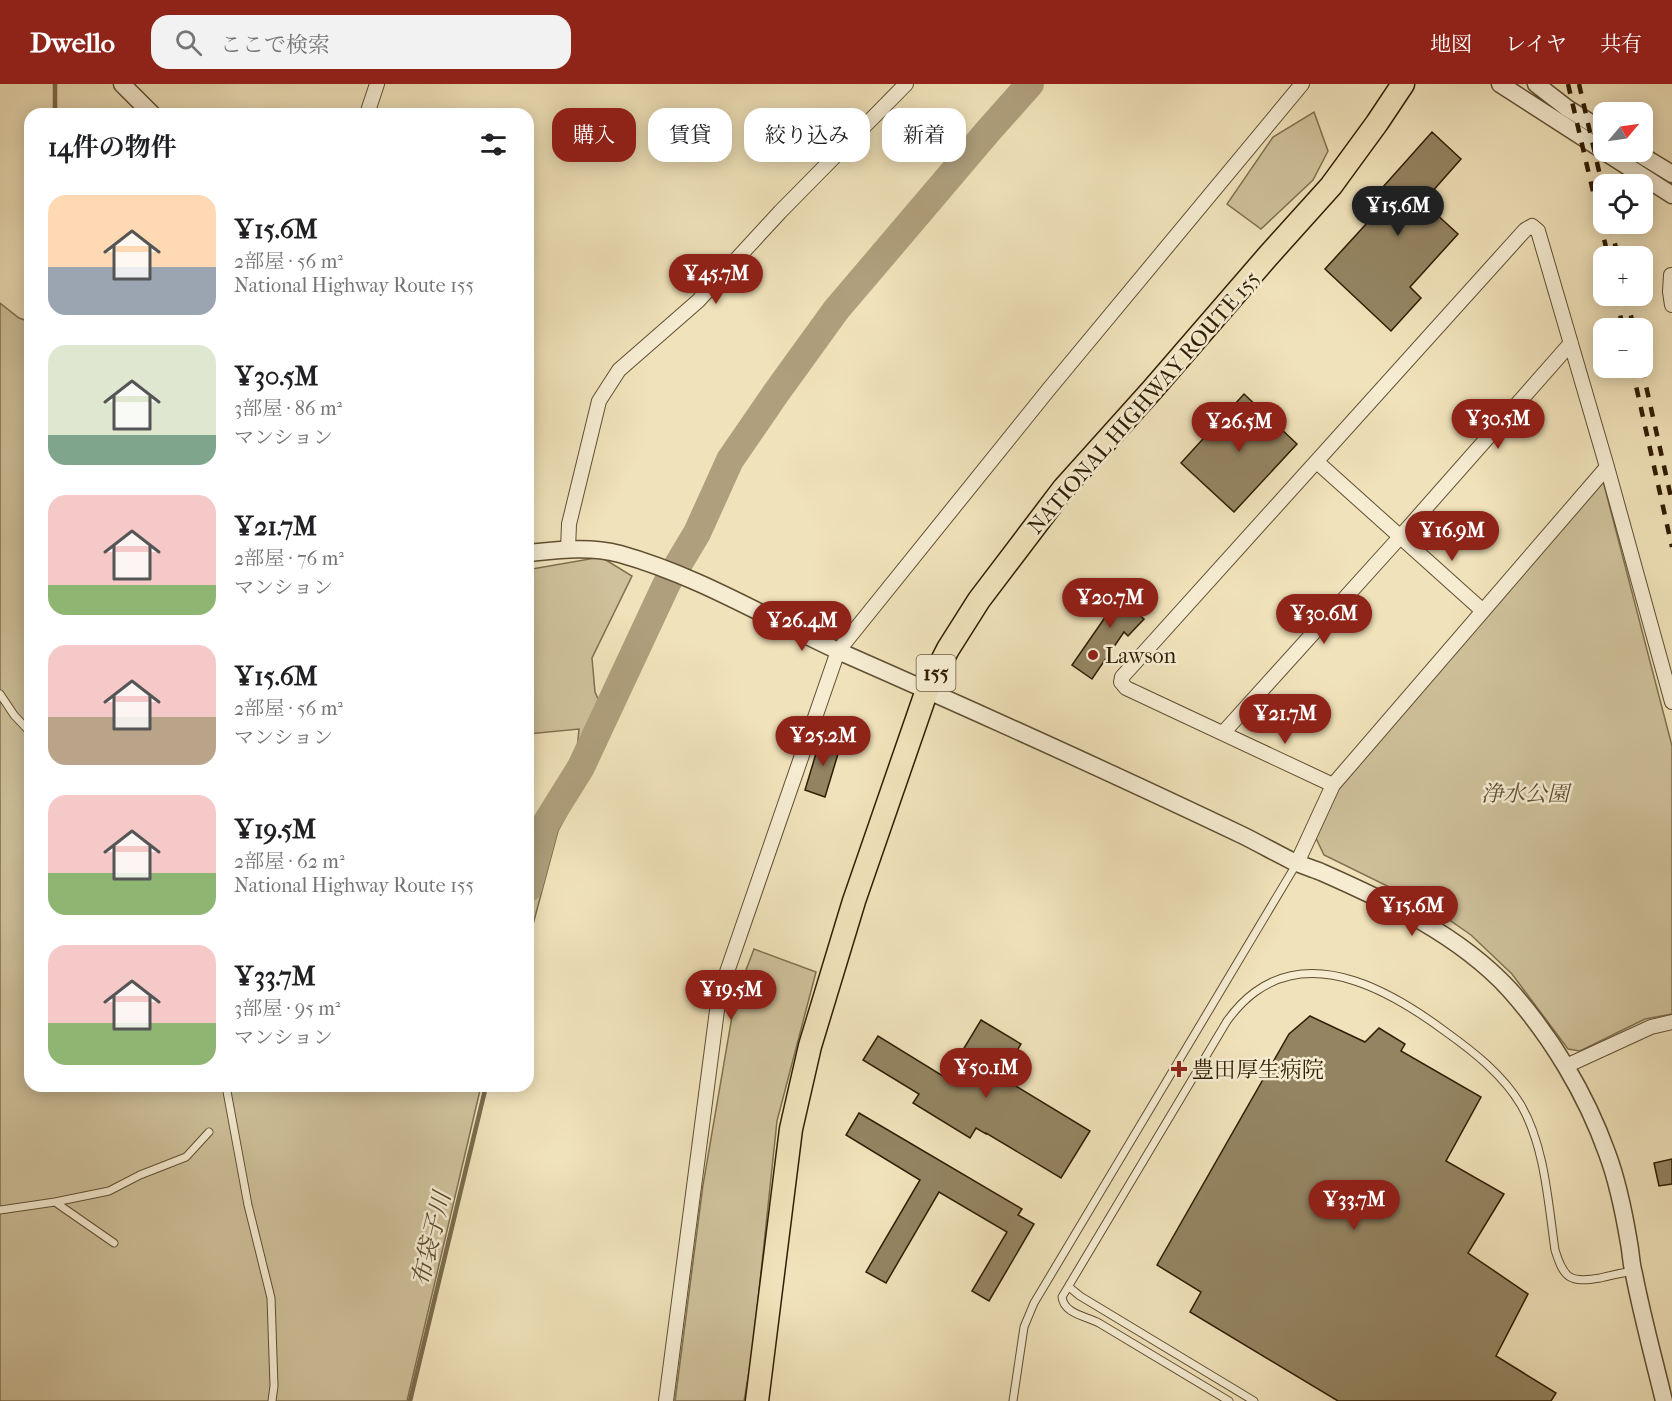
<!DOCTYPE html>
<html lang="ja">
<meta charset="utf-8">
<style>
:root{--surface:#fff;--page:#f2f2f2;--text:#202124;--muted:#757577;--accent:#8f2418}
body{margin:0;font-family:"IM FELL French Canon","Noto Serif JP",serif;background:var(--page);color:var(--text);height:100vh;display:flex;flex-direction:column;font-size:22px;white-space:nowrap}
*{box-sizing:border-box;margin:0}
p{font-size:20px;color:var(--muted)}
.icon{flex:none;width:33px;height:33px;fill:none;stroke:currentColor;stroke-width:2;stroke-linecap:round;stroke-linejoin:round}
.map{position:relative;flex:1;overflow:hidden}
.sheet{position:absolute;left:24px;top:24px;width:510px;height:984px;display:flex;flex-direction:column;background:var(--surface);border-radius:18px;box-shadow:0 3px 15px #0003}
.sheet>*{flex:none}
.hud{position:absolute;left:552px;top:24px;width:570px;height:54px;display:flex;gap:12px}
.needle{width:39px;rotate:61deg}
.controls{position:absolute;left:1593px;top:18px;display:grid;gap:12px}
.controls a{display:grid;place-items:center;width:60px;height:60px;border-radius:12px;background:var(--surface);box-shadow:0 3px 15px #0003;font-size:30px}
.price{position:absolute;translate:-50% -51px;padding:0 14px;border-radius:21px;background:var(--accent);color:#fff;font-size:20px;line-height:39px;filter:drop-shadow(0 2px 3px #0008)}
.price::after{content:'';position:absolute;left:50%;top:36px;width:18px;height:14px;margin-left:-9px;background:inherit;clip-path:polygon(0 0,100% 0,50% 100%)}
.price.on{background:#222;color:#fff}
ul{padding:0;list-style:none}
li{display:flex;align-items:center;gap:18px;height:150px;padding:0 24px}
li span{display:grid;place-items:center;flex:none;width:168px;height:120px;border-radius:18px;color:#555}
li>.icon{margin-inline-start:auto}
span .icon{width:72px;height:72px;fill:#fffc;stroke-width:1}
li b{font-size:26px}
h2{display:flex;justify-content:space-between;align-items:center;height:72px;padding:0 24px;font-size:26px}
.tag{padding:0 21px;border-radius:18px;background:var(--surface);box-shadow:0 3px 15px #0003;font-size:21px;line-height:54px}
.tag.on{background:var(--accent);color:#fff}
header{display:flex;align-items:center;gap:36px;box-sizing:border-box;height:84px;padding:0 30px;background:var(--accent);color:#fff}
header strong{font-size:28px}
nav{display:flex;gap:33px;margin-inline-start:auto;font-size:21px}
.search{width:420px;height:54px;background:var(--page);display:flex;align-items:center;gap:15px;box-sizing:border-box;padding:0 21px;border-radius:18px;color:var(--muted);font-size:22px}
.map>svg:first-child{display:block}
.green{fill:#cfc19b;stroke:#80704f;stroke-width:1.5}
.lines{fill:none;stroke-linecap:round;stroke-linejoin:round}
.stream{stroke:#7c6b4c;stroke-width:4.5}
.river{stroke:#af9f7c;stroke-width:28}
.building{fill:#948462;stroke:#301e03;stroke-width:1.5}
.service-casing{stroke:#604f31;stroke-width:9}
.minor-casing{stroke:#604f31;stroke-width:16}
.tertiary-casing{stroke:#604f31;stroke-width:19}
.trunk-casing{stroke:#301e03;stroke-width:25}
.service{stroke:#f5ecd2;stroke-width:7}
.minor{stroke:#f5ecd2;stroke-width:14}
.tertiary{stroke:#f5ecd2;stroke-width:16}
.trunk{stroke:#f0e2ba;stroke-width:22}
.rail{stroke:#301e03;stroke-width:4.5;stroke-dasharray:10 10;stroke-linecap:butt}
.poi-dot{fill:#8f2418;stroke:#f5ecd2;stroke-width:2}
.labels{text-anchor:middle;stroke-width:5;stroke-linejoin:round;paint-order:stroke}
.shield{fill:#f5ecd2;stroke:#6b5c41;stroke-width:1.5}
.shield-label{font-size:21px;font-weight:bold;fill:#301e03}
.street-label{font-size:22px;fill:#301e03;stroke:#f5ecd2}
.poi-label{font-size:22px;fill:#301e03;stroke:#f5ecd2;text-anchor:start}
.park-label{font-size:22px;font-style:italic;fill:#604f31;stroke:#f5ecd2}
.water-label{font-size:24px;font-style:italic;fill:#5c4b2d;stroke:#f5ecd2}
</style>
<header>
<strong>Dwello</strong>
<div class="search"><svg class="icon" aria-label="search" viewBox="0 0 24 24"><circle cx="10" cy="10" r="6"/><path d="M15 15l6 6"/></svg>ここで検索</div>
<nav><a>地図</a><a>レイヤ</a><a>共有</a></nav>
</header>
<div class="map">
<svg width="1672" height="1317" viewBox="0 0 1672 1317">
<rect width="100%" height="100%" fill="#f0e2ba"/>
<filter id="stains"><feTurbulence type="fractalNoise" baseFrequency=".00333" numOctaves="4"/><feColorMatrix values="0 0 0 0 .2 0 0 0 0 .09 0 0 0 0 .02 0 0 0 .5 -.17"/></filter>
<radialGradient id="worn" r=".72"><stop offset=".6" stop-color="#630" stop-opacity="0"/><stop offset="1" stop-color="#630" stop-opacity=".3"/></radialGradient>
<path class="green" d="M 1314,28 L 1328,67 L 1313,96 L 1261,145 L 1227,120 L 1273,53 Z
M 0,219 L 19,234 L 30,238 L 30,1002 L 481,1002 L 407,1317 L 0,1317 Z
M 1603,397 L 1672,662 L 1672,930 L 1645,935 L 1580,967 L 1568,965 L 1512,890 L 1471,851 L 1432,824 L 1324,771 L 1315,752 L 1339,699 Z
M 601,473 L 632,492 L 592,574 L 595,608 L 606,632 L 605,659 L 558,747 L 528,859 L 528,822 L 532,806 L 528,793 L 528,746 L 530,739 L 556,731 L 574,697 L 579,645 L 528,650 L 528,485 L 532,485 Z
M 754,865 L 816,888 L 777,1037 L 753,1264 L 744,1317 L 675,1317 L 703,1101 L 735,915 Z"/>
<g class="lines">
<path class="stream" d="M 55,0 L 55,30
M 410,1317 L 486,1002"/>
<path class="river" d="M 528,804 L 545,741 L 581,683 L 667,499 L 697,449 L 730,376 L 776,309 L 836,226 L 989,46 L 1030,0"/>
</g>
<path class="building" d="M 1432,48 L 1461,75 L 1423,118 L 1458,150 L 1410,203 L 1421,214 L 1391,247 L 1325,185 L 1367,139 L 1358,131 Z
M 1244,310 L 1297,360 L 1234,428 L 1181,379 Z
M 1125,497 L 1143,513 L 1132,525 L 1144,535 L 1128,552 L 1124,548 L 1092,595 L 1072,581 L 1106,532 L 1099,525 Z
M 821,653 L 841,660 L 825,713 L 805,706 Z
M 1310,932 L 1365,958 L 1379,944 L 1405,960 L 1401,967 L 1481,1013 L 1446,1077 L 1504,1110 L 1468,1169 L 1528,1210 L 1496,1272 L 1556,1309 L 1551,1317 L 1338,1317 L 1190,1228 L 1201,1208 L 1157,1181 L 1289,950 Z
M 981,936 L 1021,960 L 1001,993 L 1090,1047 L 1061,1094 L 986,1049 L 986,1050 L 976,1044 L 970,1054 L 913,1019 L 919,1010 L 863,976 L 878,952 L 946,994 Z
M 859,1029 L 1022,1125 L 1018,1131 L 1034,1140 L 989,1217 L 972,1207 L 1007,1148 L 939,1108 L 886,1199 L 866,1188 L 920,1096 L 846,1051 Z
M 1672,1075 L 1672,1100 L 1659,1102 L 1654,1079 Z"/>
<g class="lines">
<defs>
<path id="service" d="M 0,610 L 14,631 L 30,648
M 226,1002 L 248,1121 L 271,1214 L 274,1302 L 272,1317
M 55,1118 L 109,1107 L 140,1091 L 186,1073 L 209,1048
M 0,1126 L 55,1118 L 114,1159
M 1069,1203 L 1080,1212 L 1254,1317
M 1013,1317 L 1024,1243 L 1034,1219 L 1297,779
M 1229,1317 L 1099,1239 C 1086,1232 1064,1230 1062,1213 L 1227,937 C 1235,926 1244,916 1255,908 C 1317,863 1395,910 1446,948 C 1474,968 1503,991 1521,1021 C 1545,1063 1548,1118 1555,1166 C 1564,1195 1570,1199 1600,1194 C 1611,1191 1622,1189 1633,1187"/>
<path id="minor" d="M 367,30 L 377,0
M 1672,192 L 1671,191 L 1670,208 L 1672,221
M 1317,378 L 1483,527
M 568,465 L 569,440 L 599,317 L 619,286 L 698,217 L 780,128 L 906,0
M 1223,649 L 1400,453 L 1571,259
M 1333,701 L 1126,604 L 1121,598 L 1122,593 L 1525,146 L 1532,142 L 1538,147 L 1607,383 L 1672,618
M 1297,779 L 1333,701 L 1607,383
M 1566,982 L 1651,943 L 1672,938
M 666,1317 L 719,911 L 838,567 L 1049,305 L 1302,0"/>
<path id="tertiary" d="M 122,0 L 152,30
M 1500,0 L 1604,67
M 1536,0 L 1567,24 L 1604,47
M 1605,68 L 1672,111
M 1636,68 L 1672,90
M 528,469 C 559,466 589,462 620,470 C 699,492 770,536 845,570 C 979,629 1112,689 1244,752 C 1260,760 1276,769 1292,777 C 1301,781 1311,784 1321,788 C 1387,817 1459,851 1509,905 C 1551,952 1586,1010 1607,1069 C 1618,1098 1624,1129 1629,1159 C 1631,1169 1631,1180 1634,1190 C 1642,1232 1654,1275 1664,1317"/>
<path id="trunk" d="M 757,1317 L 791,1045 L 810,962 L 854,817 L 927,606 L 948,565 L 979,516 L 1064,404 L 1152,306 L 1268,172 L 1331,102 L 1377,39 L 1403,0"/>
</defs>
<use href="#service" class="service-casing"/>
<use href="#minor" class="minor-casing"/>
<use href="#tertiary" class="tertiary-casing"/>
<use href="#trunk" class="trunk-casing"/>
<use href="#service" class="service"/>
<use href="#minor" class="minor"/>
<use href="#tertiary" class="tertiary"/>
<use href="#trunk" class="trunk"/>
<path class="rail" d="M 1568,0 L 1608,172
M 1579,0 L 1604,109
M 1610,140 L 1618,172
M 1616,212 L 1623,244
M 1626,212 L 1634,244
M 1632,284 L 1672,463
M 1642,284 L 1672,418"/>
</g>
<g class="poi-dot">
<circle cx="1093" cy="571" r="6"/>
<path d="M1176 976h6v6h6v6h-6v6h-6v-6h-6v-6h6z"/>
</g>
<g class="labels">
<rect class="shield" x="916.5" y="571" width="39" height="36" rx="4.5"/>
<g class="shield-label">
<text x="936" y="596">155</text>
</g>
<g class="street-label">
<text transform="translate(1143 318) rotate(-49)" y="8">NATIONAL HIGHWAY ROUTE 155</text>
</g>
<g class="poi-label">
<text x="1105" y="579">Lawson</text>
<text x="1192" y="993">豊田厚生病院</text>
</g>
<g class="park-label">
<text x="1525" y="717">浄水公園</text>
</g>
<g class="water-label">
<text transform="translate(431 1155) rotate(-76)" y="8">布袋子川</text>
</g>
</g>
<rect width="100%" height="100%" filter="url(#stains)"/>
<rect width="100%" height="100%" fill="url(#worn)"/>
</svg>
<div class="controls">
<a><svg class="needle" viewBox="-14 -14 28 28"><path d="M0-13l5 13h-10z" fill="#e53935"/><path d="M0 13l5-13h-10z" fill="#757577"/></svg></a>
<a><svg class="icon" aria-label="locate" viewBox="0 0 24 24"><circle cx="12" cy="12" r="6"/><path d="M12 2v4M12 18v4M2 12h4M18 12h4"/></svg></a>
<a>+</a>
<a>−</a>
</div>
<b class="price on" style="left:1398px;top:153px">¥15.6M</b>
<b class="price" style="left:716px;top:221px">¥45.7M</b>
<b class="price" style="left:1498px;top:366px">¥30.5M</b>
<b class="price" style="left:1239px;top:369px">¥26.5M</b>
<b class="price" style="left:1452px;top:478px">¥16.9M</b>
<b class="price" style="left:1110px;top:545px">¥20.7M</b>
<b class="price" style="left:1324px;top:561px">¥30.6M</b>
<b class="price" style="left:802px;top:568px">¥26.4M</b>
<b class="price" style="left:1285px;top:661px">¥21.7M</b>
<b class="price" style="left:823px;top:683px">¥25.2M</b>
<b class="price" style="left:1412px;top:853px">¥15.6M</b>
<b class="price" style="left:731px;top:937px">¥19.5M</b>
<b class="price" style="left:986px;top:1015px">¥50.1M</b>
<b class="price" style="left:1354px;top:1147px">¥33.7M</b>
<div class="hud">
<a class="tag on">購入</a>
<a class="tag">賃貸</a>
<a class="tag">絞り込み</a>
<a class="tag">新着</a>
</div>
<section class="sheet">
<h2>14件の物件<svg class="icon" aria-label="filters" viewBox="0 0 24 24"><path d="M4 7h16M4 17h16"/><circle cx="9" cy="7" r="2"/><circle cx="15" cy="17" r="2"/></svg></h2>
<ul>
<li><span style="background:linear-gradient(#ffd9b3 60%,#9aa5b1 0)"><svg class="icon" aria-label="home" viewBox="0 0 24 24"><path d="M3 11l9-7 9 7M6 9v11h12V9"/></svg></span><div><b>¥15.6M</b><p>2部屋 · 56 m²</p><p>National Highway Route 155</p></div></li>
<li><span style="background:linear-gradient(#dfe7d0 75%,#7fa58c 0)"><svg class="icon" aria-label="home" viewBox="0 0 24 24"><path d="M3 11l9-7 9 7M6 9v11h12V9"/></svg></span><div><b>¥30.5M</b><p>3部屋 · 86 m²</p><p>マンション</p></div></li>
<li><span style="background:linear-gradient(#f6c9c9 75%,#8fb573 0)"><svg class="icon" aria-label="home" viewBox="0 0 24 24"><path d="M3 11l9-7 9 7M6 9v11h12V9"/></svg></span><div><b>¥21.7M</b><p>2部屋 · 76 m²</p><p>マンション</p></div></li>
<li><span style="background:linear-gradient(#f6c9c9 60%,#b9a48a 0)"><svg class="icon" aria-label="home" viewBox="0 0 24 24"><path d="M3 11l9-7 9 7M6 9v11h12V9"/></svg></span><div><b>¥15.6M</b><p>2部屋 · 56 m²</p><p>マンション</p></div></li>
<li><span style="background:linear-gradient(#f6c9c9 65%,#8fb573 0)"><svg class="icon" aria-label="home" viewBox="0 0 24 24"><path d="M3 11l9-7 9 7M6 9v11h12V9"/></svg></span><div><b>¥19.5M</b><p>2部屋 · 62 m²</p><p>National Highway Route 155</p></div></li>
<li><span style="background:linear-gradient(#f6c9c9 65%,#8fb573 0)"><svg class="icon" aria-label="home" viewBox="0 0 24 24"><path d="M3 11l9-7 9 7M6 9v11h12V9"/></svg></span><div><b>¥33.7M</b><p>3部屋 · 95 m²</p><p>マンション</p></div></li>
</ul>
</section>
</div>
